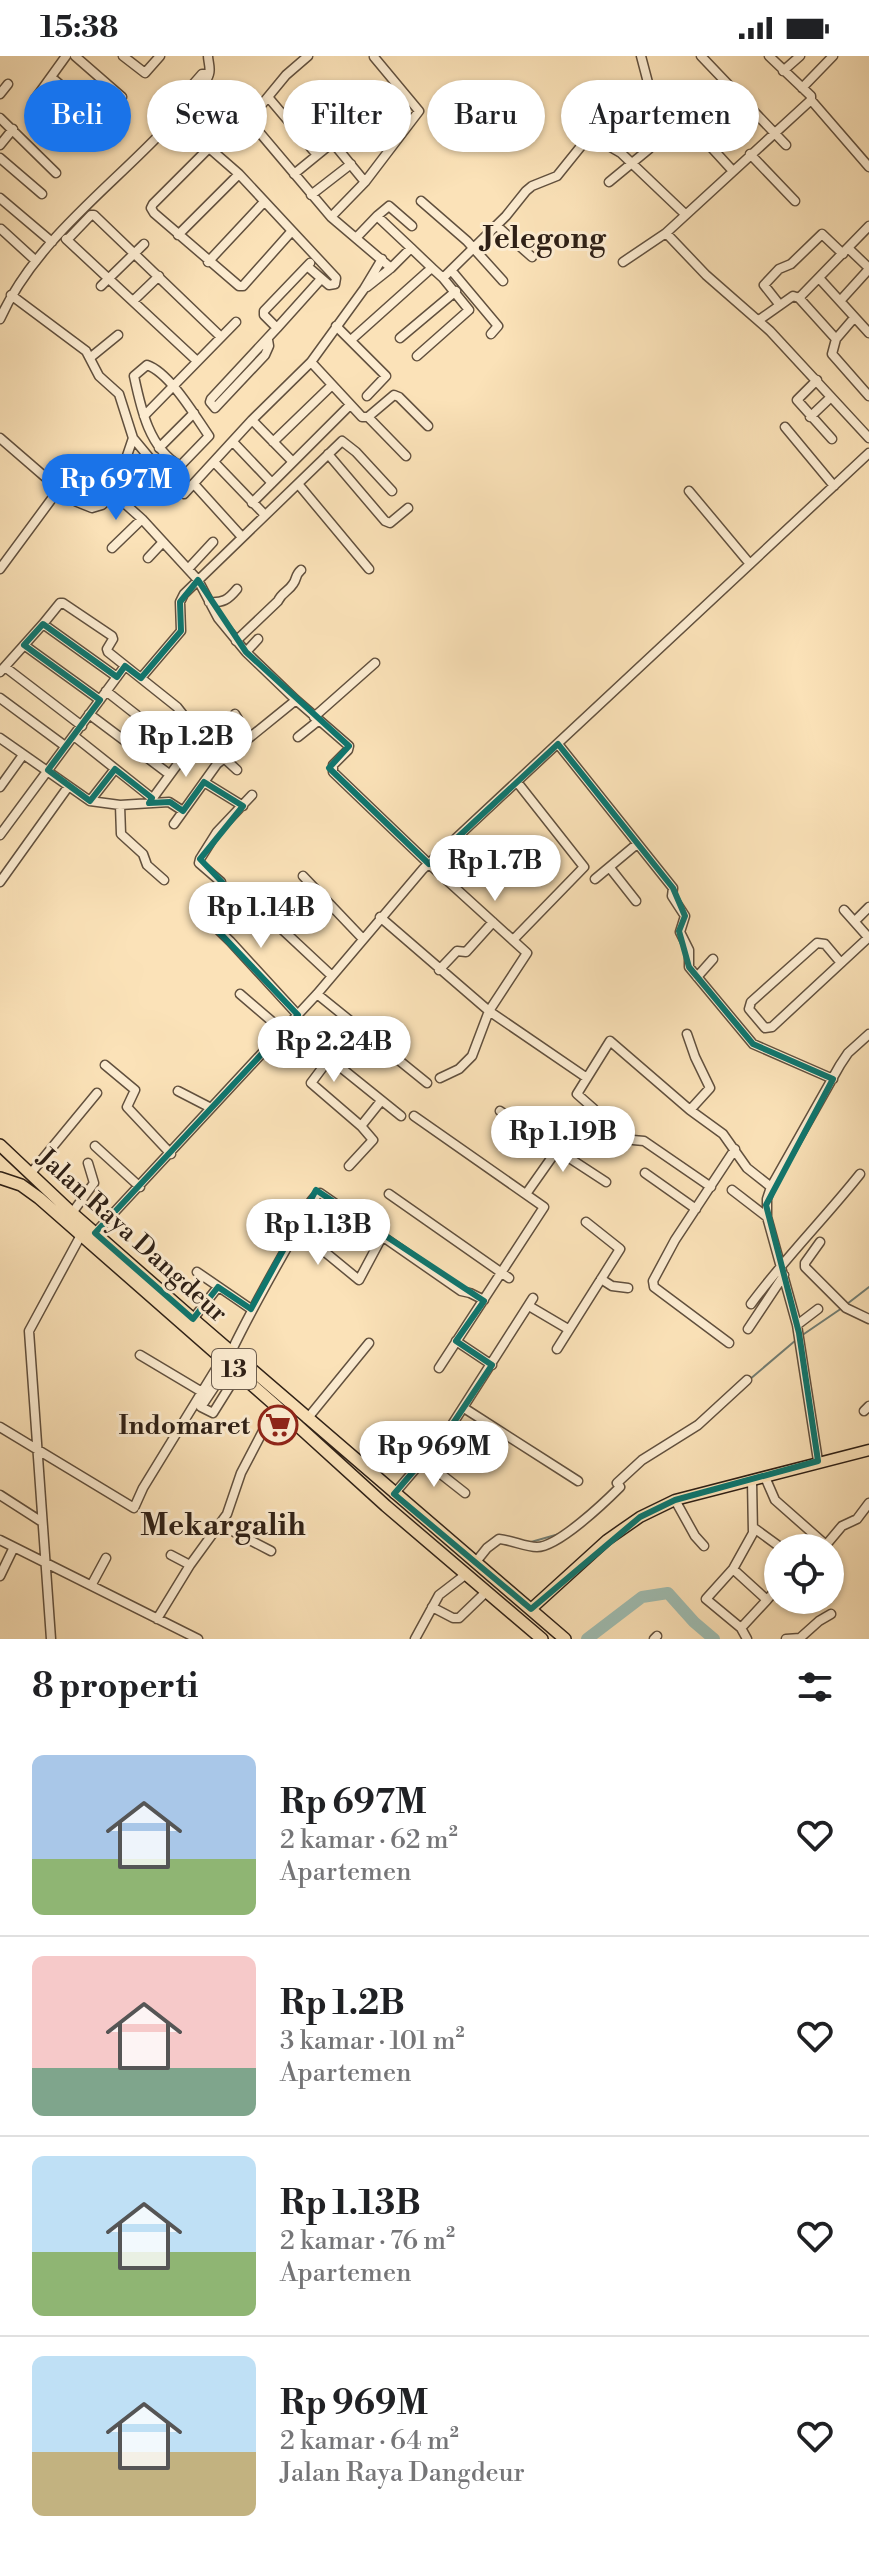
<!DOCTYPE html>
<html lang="id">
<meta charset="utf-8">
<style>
:root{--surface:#fff;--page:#f6f6f6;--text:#202124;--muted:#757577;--line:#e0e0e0;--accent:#1a73e8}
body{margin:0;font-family:"Libre Bodoni",serif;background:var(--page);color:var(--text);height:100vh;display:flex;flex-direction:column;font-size:30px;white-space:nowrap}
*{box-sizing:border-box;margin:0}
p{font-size:26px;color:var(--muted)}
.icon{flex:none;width:44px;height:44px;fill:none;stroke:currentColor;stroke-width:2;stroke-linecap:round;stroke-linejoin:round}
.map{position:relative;height:1583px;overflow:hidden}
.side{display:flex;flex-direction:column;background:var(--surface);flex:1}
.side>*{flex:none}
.hud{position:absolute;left:24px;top:24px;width:822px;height:72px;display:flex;gap:16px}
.fabs{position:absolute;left:764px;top:1478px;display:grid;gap:16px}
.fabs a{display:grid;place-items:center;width:80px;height:80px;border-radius:50%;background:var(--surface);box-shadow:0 2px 6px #0004;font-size:40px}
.price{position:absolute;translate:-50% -68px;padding:0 18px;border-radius:28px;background:#fff;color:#222;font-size:26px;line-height:52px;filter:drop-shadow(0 2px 4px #0008)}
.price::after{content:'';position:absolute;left:50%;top:48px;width:24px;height:18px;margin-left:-12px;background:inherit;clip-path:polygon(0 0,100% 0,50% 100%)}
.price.selected{background:var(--accent);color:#fff}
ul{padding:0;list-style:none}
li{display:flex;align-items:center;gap:24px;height:200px;padding:0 32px}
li+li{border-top:2px solid var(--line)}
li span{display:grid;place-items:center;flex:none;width:224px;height:160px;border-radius:12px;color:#555}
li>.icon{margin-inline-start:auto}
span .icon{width:96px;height:96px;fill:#fffc;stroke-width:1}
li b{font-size:34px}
h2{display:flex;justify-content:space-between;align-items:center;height:96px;padding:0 32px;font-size:34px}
.chip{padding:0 28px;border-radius:36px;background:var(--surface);box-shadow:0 2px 6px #0004;font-size:28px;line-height:72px}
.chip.selected{background:var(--accent);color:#fff}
.status{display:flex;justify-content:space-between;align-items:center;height:56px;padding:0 40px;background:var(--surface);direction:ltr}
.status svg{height:22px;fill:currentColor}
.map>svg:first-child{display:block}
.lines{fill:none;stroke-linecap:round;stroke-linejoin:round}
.stream{stroke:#727e74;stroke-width:2}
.river{stroke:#9fbdb2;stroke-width:12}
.minor-casing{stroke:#61503e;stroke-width:11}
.major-casing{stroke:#2e2016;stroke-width:13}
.highway-casing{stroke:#2e2016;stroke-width:14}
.minor{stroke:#fcecd1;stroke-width:8}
.major{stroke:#fbe2b8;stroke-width:10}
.highway{stroke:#fbe2b8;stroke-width:11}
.marked{fill:none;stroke:#0f766e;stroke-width:6;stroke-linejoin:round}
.labels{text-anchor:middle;stroke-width:6;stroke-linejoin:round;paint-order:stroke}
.shield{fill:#fcecd1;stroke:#6c5d4e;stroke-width:2}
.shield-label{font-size:24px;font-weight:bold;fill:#2e2016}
.street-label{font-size:26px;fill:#2e2016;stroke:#fcecd1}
.poi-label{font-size:26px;font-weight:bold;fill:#2e2016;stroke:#fcecd1;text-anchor:end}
.quarter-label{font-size:30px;font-weight:bold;fill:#2e2016;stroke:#fcecd1}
</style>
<div class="status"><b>15:38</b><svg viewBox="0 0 49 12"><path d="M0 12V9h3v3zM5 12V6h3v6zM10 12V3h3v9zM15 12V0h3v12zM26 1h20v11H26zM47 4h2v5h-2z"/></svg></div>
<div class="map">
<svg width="869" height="1583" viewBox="0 0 869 1583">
<rect width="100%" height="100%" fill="#fbe2b8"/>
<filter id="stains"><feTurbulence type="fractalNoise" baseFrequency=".0025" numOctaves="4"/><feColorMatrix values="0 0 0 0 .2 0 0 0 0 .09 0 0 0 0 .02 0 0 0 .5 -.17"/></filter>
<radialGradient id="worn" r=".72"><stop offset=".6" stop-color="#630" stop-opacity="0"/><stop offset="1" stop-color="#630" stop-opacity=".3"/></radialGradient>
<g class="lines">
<path class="stream" d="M 847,1248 L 869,1231
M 801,1280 L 842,1252
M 749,1324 L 796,1284
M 531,1486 L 559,1478"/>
<path class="river" d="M 587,1583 L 642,1541 L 668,1537 L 694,1566 L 714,1583"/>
<defs>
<path id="minor" d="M 123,0 L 145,17 L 160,0
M 308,0 L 286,19 L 249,64 L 331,161 L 391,212 L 411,192 L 432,212
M 641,0 L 651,38 L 700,79 L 732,114
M 701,0 L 786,89
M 769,0 L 811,40 L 811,44 L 869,111
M 783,15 L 800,0
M 209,18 L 202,18 L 181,42 L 174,55 L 176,63 L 239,118 L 336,222 L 335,228 L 329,229 L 307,210
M 51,21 L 103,65
M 802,32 L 833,0
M 40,36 L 59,54 L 58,68 L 79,85 L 83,86 L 122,41 L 75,0
M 0,38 L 8,28
M 268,41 L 317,99
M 35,43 L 66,0
M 0,62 L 56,117
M 320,71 L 365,126
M 237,79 L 249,64
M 0,89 L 13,73
M 209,92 L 153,148 L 151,152 L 154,157 L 239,230 L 243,230 L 291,176
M 750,98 L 795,145
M 0,102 L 42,138
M 294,118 L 332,87
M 609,126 L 649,93 L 652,85 L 649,76 L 669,54
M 311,139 L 351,108
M 0,142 L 52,186
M 421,145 L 467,185 L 503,225
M 377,160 L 389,150 L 412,170
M 331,161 L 365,126 L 419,55 L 374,1
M 497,170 L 532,201
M 1,173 L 36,205
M 666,177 L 706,219 L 770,275 L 869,382
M 178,179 L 239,118
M 356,182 L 377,160 L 411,192
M 66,183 L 197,305
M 67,184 L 91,159 L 94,159 L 221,281
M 849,193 L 869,212
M 208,206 L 264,146
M 623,206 L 666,177 L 811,44
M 451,214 L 498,270 L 491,278
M 819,222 L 869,277
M 101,230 L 144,188
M 367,231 L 391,212
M 799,242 L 869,170
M 133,245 L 159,220
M 840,245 L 869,213
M 779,248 L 764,229 L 779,213 L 791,208 L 822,178 L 843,198
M 854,262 L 836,283 L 832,298 L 869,340
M 0,263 C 34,187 107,134 163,75 C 176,62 204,35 209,18 C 211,13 208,5 208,0
M 759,264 L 793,240 L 799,242 L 836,283
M 336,270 L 386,320 L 367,340
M 277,272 L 321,223
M 400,282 L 456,235
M 268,284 L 269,290 L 265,299 L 215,352 L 210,346 L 211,343 L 277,272 L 264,259 L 264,255 L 310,207
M 351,284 L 427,216 L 432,212 L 443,222 L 506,160 L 526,135 L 532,130 L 557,120 L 590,79 L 621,97 L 685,158
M 417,300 L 469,254 L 443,222
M 91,301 L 118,279
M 311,306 L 362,361 L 368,361 L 394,339 L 399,341 L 428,370
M 147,309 C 170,317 195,360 209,380 L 180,410 C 149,392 141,353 134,320 Z
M 817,324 L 797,344 L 832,383
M 144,360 L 236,266
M 368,361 L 406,400
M 810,361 L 831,341
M 252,364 L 293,406
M 785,371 L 834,430
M 0,382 L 59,433 L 77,446 L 92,452 L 102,449 L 114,438 L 133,382 L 119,338 L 99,320 L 86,295 L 11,239
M 133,382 L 177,435 L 184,438 L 252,364 L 311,306 L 364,233 L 382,203
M 273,386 L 332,329
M 234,387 L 272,427
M 159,392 L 194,357
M 328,398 L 385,465 L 390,467 L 408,452
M 215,407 L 264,458
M 194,428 L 242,481
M 299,429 L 369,513
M 689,435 L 750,508
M 114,438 L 142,463 L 198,524 L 218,562 L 246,596 L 296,644 L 349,690 L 348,694 L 333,709 L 333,716 L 429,808 L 527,897 L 489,955 L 472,1000 L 459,1013 L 440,1022
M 252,447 L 350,349
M 112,492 L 142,463
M 148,502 L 163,486
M 0,513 L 59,433
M 188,513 L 213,486
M 209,546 C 223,547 228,544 237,533
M 43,568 L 60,547 L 63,547 L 112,580 L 113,583 L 107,593 L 108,596 L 177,651 L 199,679 L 237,714
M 236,585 L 278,545 C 282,536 288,536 293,528 C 297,523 295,519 301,514
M 24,589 L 100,644
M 246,596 L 258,583
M 5,611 L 82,670
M 0,616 L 43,568 L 117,621
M 141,622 L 181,575 L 180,546 L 184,538 L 342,385 L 356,396 L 392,435
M 106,635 L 185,697
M 0,642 L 65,690
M 89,658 L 169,718
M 314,661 L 375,607
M 74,680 L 152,742
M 298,681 L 318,665
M 0,682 L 90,745 L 120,749 L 169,746 L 183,755
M 558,688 L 673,832 L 672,840 L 685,860 L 680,876 L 689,894 L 689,911 L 753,988 L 833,1023
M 210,690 L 237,667 L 238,663 L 235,658
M 204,726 L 243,750
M 0,731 L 23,699
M 252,739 L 217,776 L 200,803 L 199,807 L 221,826 L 198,854 L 230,885 L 297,958
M 90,745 L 115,713
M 150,746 L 199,679
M 120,749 L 121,778 L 143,798 L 147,809 L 164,824
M 174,768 L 217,708 L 296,644
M 0,779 L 125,610
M 444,794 L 470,821
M 610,812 L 636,845
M 303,820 L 363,883
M 595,823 L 637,788
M 0,826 L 68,731
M 244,846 L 251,852 L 256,849 L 332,920
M 844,854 L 868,881
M 380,861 L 489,955 L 587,1022
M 855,865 L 869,851
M 513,884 L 584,811 L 517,726
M 841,907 L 825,888 L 817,887 L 751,946 L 749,953 L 765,972 L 772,971 L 869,881
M 439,914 L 457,895 L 466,896 L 493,866
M 697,921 L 713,903
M 240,938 L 282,974
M 317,938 L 427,1027
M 288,969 L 401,1060
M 329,1003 L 311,1027 L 361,1070 L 373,1084 L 349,1110
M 105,1009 L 135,1034 L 127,1051 L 171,1098
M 178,1035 L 211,1052
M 594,1053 L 577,1038 L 610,985 L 690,1054 L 710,1032 L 695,1001 L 687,978
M 690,1054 L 723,1078 L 747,1112 L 771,1131
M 500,1055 L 557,1094
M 414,1060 L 544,1151 L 439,1312
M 361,1070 L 381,1045
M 633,1084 L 644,1085 L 711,1131
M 95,1090 L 140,1131
M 31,1117 L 97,1037
M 645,1117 L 696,1153
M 732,1134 L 767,1161
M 389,1138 L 509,1222
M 526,1138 L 557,1094 L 606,1126
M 72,1157 L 94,1127 L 88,1107
M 297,1173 L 359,1224 L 383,1179
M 95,1177 L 317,938 L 423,813 L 869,397
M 820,1186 L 805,1207 L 805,1211 L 846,1252 L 869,1263
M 197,1216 L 251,1253
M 601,1223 L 612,1230 L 628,1232
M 751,1248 C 785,1202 825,1162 860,1118
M 529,1250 L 568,1273
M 193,1263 L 218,1231
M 797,1269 L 818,1253
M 748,1273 L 784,1219
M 456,1285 L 492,1309
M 729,1287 L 654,1231 L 653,1225 L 675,1184 L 735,1093
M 557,1293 L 620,1193 L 586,1166
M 231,1296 C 251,1254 274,1214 297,1174 C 305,1160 306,1146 320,1137 L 461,1235 L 470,1237 L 484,1244
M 140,1299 L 202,1336
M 229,1309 L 201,1351 L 213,1357 L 238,1317
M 464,1352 L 578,1425
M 864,1355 L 869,1350
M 307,1363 L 369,1287
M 0,1371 L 134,1452 L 143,1432 L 222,1303
M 423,1404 L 465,1437
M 818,1405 L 797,1269 L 767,1161 L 767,1143 L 771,1131 L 840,1009 L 848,997 L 869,978
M 765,1421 L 775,1444 L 826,1489 L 842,1470 L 857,1463 L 869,1447
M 394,1438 L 448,1375 L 533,1242
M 0,1439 L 42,1466
M 675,1444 L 695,1480 L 704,1490
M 219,1468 L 271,1495
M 754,1472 L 780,1491
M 0,1484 L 198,1583
M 171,1499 L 190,1509
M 475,1507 L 487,1492 L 499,1483 C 512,1484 525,1491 537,1491 C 558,1491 605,1446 620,1431 L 617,1427 L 642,1404 L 698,1369 L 747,1324
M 733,1513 L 767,1544 L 741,1572
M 0,1520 L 14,1491
M 92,1528 L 106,1502
M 767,1544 L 778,1531
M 432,1551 L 453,1562 L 459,1562 L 486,1536
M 157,1563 L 190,1509 L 227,1458 L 241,1417 L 276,1350
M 51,1583 L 29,1275 L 81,1179
M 415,1583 L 439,1539 L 465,1519
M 654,1583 L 657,1580
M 747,1583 L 741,1572 L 706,1543 L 733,1513 L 753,1477 L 752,1425
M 786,1583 L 800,1582 L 819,1565 L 831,1558"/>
<path id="major" d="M 531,1553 L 607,1484 L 640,1461 L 675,1444 L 869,1394"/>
<path id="highway" d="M 0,1089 L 72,1157 L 193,1263 L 565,1583
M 0,1122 L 21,1129 L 39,1142 L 276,1350 L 386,1450 L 542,1583"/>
</defs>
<use href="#minor" class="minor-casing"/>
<use href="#major" class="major-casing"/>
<use href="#highway" class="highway-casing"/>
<use href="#minor" class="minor"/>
<use href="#major" class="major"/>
<use href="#highway" class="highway"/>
</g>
<path class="marked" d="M 198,524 L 246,596 L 349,690 L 329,712 L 429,808 L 558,688 L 673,832 L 685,860 L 679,875 L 689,911 L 753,988 L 833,1023 L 766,1149 L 799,1277 L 818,1405 L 675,1444 L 640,1461 L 531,1553 L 394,1438 L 448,1375 L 492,1309 L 456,1285 L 484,1245 L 316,1134 L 251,1253 L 218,1231 L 193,1263 L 95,1177 L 298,959 L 198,854 L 222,826 L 200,803 L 243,750 L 204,726 L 183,755 L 170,746 L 149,747 L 152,742 L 115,713 L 90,745 L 48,714 L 100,644 L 24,589 L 43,568 L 117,621 L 125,610 L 141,622 L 181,575 L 180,546 Z"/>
<defs>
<symbol id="supermarket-ring" viewBox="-11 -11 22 22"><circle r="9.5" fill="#fcecd1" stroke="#8f2418" stroke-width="1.5"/><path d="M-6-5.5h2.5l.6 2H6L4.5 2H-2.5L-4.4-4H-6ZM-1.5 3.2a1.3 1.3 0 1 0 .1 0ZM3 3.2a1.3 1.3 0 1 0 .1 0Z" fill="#8f2418"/></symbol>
</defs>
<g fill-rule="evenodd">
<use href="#supermarket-ring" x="256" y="1347" width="44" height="44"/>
</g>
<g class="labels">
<rect class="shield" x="212" y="1293" width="44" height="40" rx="6"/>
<g class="shield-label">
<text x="234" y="1321">13</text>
</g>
<g class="street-label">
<text transform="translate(133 1179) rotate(42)" y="9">Jalan Raya Dangdeur</text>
</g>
<g class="poi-label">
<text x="250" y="1378">Indomaret</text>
</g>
<g class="quarter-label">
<text x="544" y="192">Jelegong</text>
<text x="223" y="1479">Mekargalih</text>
</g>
</g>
<rect width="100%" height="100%" filter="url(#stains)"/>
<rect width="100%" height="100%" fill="url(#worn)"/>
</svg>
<div class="fabs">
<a><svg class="icon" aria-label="locate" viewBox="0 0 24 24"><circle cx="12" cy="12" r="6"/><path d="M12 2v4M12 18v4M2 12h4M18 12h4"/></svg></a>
</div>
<b class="price selected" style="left:116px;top:466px">Rp 697M</b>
<b class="price" style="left:186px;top:723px">Rp 1.2B</b>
<b class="price" style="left:495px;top:847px">Rp 1.7B</b>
<b class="price" style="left:261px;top:894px">Rp 1.14B</b>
<b class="price" style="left:334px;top:1028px">Rp 2.24B</b>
<b class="price" style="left:563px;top:1118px">Rp 1.19B</b>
<b class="price" style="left:318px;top:1211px">Rp 1.13B</b>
<b class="price" style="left:434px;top:1433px">Rp 969M</b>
<div class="hud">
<a class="chip selected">Beli</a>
<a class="chip">Sewa</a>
<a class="chip">Filter</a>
<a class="chip">Baru</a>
<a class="chip">Apartemen</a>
</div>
</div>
<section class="side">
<h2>8 properti<svg class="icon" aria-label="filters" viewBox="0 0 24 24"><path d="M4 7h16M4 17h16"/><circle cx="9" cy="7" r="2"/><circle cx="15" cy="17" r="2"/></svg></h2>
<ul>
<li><span style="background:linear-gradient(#a9c7e8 65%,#8fb573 0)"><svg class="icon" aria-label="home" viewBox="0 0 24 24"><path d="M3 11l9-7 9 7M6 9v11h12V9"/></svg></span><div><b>Rp 697M</b><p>2 kamar · 62 m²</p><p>Apartemen</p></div><svg class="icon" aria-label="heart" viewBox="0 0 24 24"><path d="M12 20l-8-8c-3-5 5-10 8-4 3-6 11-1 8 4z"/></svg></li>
<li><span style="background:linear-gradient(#f6c9c9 70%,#7fa58c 0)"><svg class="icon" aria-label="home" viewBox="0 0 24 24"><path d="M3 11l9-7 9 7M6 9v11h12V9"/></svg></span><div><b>Rp 1.2B</b><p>3 kamar · 101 m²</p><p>Apartemen</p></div><svg class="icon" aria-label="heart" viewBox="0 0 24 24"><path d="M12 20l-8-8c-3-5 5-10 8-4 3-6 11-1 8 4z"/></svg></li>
<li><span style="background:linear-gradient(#bfe0f5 60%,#8fb573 0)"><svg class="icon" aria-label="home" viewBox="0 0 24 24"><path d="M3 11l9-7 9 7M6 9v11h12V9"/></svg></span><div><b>Rp 1.13B</b><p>2 kamar · 76 m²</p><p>Apartemen</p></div><svg class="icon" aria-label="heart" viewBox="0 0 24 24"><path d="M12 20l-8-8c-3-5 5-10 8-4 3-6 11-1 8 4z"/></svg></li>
<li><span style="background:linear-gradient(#bfe0f5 60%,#c2b280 0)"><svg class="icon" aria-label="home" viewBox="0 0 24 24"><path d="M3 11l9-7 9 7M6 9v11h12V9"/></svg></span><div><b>Rp 969M</b><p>2 kamar · 64 m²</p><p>Jalan Raya Dangdeur</p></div><svg class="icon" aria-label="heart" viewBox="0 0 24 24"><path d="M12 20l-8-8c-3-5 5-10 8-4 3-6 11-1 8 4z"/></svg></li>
</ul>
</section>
